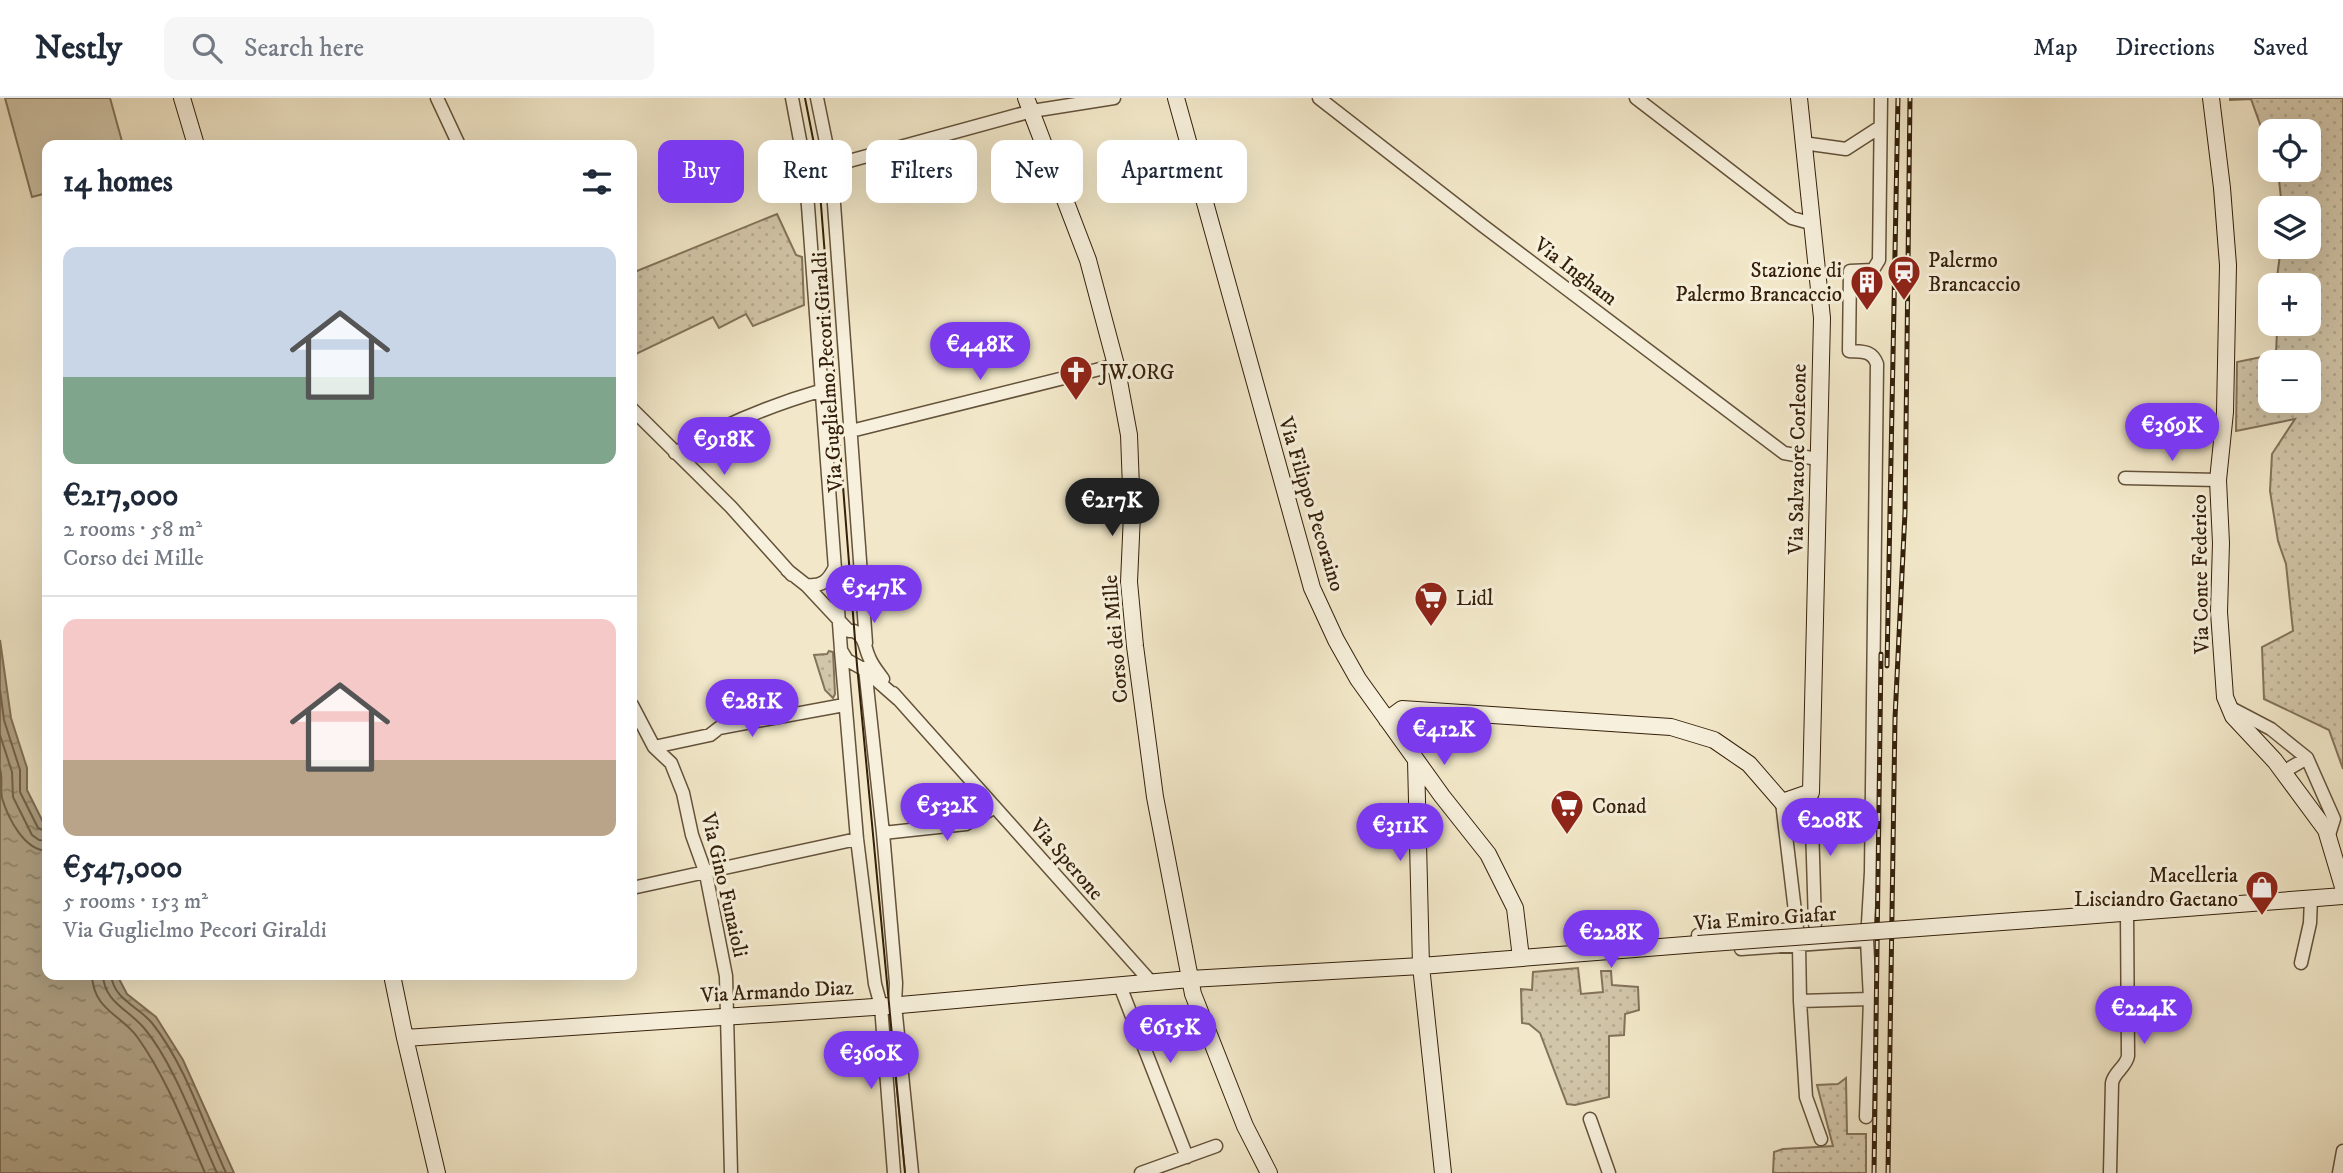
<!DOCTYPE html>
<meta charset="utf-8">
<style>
:root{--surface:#fff;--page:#f6f6f7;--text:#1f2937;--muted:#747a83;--line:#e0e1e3;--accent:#7c3aed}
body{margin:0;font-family:"IM FELL DW Pica",serif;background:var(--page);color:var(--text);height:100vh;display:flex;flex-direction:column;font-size:26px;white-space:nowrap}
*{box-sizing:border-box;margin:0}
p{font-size:23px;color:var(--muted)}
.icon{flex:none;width:38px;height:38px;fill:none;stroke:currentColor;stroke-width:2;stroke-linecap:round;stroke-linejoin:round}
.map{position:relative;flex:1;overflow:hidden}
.details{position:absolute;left:42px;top:42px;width:595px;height:840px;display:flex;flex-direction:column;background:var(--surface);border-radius:14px;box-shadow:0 7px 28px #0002}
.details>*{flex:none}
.guide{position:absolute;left:658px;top:42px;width:665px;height:63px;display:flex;gap:14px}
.controls{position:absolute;left:2258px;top:21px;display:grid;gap:14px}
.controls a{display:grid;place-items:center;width:63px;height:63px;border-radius:14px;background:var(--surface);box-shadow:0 7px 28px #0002;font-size:35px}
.price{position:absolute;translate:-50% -60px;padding:0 16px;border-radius:24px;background:var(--accent);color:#fff;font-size:23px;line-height:46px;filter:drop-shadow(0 2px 4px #0008)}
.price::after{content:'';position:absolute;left:50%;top:42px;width:21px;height:16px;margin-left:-10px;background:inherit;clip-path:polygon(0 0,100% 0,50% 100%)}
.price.current{background:#222;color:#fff}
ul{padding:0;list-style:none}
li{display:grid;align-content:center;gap:14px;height:371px;padding:0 21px}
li+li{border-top:2px solid var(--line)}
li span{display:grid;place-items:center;height:217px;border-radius:14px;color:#555}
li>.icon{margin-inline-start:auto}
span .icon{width:126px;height:126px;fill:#fffc;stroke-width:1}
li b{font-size:30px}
h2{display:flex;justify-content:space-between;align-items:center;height:84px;padding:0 21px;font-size:30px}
.pill{padding:0 24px;border-radius:14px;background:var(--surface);box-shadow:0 7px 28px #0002;font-size:24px;line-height:63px}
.pill.current{background:var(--accent);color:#fff}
header{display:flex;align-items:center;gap:42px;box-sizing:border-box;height:98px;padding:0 35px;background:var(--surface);border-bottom:2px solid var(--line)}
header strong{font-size:33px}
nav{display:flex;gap:38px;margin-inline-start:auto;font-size:24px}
.search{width:490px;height:63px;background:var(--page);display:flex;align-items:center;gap:18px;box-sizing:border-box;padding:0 24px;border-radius:14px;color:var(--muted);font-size:26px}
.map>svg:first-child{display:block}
.green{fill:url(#green-dots);stroke:#83735a;stroke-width:2;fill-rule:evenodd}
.pitch{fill:#d2c6a9;stroke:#83735a;stroke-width:2}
.water{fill:url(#water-ripples);stroke:#7f6f56;stroke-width:2}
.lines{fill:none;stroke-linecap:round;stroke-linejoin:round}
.shore{stroke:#726249;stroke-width:2}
.street-casing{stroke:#64523a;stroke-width:15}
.secondary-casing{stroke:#34200a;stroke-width:18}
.street{stroke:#f7f0dc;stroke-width:12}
.secondary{stroke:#f7f0dc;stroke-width:16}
.tram{stroke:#34200a;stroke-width:2}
.rail-casing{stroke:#34200a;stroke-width:5}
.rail{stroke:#f7f0dc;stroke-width:2.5;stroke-dasharray:8;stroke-linecap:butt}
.secondary-bridge-casing{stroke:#34200a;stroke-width:18;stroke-linecap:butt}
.secondary-bridge{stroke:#f7f0dc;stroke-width:16}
.labels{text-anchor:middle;stroke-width:6;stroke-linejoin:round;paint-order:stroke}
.poi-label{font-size:21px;fill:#34200a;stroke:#f7f0dc;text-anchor:start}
.street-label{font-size:21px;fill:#34200a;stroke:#f7f0dc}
</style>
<header>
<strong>Nestly</strong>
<div class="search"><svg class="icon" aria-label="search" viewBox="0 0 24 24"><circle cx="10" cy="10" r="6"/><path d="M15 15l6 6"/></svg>Search here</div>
<nav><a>Map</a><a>Directions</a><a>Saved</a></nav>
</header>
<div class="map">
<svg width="2343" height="1075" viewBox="0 0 2343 1075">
<defs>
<pattern id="green-dots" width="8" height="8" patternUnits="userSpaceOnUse" patternTransform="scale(1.75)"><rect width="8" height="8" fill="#d2c6a9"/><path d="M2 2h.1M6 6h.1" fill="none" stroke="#b5aa90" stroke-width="1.8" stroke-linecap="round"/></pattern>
<pattern id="water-ripples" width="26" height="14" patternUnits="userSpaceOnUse" patternTransform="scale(1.75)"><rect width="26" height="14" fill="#b1a488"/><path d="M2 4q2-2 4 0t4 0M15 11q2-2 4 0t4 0" fill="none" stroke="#91856d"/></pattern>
</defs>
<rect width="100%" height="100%" fill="#f2e8c9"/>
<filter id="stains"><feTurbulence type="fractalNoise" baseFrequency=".00286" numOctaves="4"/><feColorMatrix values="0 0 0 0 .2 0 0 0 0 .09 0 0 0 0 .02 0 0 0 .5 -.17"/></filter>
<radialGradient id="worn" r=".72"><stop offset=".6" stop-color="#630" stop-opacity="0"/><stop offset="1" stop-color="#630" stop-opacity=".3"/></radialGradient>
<path class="green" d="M 2230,0 L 2343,0 L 2343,671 L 2329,632 L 2264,601 L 2262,549 L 2293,533 L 2286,466 L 2278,443 L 2270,393 L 2272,356 L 2295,321 L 2236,333 L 2237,264 L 2276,256 L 2277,233 L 2286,228 L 2287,226 L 2308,226 L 2308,187 L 2276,187 L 2281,149 L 2308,149 L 2308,110 L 2282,110 L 2278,72 L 2308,72 L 2308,33 L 2270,33 L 2270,47 L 2266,43 L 2251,1 L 2230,2 ZM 2308,264 L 2308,303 L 2270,303 L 2270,264 Z
M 777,116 L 796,157 L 802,159 L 804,207 L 753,228 L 746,216 L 719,230 L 713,219 L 636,256 L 632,248 L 632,175 Z
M 829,553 L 833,554 L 835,596 L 833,600 L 825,592 L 814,557 L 827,556 Z
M 1578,870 L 1581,896 L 1603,894 L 1601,873 L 1611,873 L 1612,887 L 1638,889 L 1639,912 L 1625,916 L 1624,937 L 1609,938 L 1609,999 L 1575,1007 L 1567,1006 L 1540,935 L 1529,926 L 1522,925 L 1521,891 L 1532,892 L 1533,874 Z
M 1846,980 L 1847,1036 L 1866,1036 L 1866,1075 L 1773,1075 L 1774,1054 L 1783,1051 L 1833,1048 L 1817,987 L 1838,986 Z"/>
<path class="pitch" d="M 5,0 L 110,0 L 123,47 L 47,47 L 47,95 L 32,99 Z"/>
<path class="water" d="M 0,542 L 11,620 L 27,670 L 27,692 L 47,732 L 47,877 L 117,877 L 127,896 L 156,919 L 183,962 L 234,1075 L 0,1075 Z"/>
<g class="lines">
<path class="shore" d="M 0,592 L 4,622 L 20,672 L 20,694 L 38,730 L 47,734
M 0,637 L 12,674 L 13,699 L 32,737 L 39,742 L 47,743
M 0,671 C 3,681 0,690 2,700 C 8,720 24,752 47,753
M 92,877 C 93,912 122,917 138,940 C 167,981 185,1029 205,1075
M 103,877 C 104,904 129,912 144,930 C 174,965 197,1032 217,1075
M 111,877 C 114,902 138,908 152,925 C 185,966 204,1027 226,1075"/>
<defs>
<path id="street" d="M 437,0 L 459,47
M 792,0 L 803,58 L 808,108 L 841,552 L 847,562 L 865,572 L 898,601
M 817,0 L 828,54 L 834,106 L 866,545
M 1319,0 L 1482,127 L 1784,355 L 1817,361
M 1636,0 L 1792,120 L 1810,125
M 1803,45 L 1846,51 L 1880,29
M 805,75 L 1032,13 L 1114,0
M 632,311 L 731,409 L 792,477
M 851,333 L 1116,267
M 675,355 C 720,328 771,307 823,292
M 2125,380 L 2218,382
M 787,472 L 806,487 L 849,533 L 854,533 C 866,540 864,548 869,559 C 872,567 878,574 883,581
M 806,487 C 822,489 828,483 835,469
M 841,553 L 857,741 L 875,886 L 881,908 L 894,1075
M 865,570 L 883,735 L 896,885 L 895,907 L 912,1075
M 893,595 L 1151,884
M 632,607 L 654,649 L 671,665 L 683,695 L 692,737 L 706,776 L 726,878 L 731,1075
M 2229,609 L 2271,631 L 2307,660 L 2334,721 L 2328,740
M 654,649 L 710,637 L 719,630 L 844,607
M 2283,674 L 2307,660
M 1811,694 L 1815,826
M 1782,704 L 1799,847 L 1800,903
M 883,735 L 966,726 L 995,709
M 632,790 L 857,741
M 1698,837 L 1797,831
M 1741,851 L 1867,842
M 2301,865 L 2310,825 L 2311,800
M 1120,888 L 1187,1059
M 1866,1019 L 1870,901
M 1590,1021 L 1609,1075
M 1821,1041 L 1806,999 L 1800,903 L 1870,901 L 1867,842 L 1871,774 L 1877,266 C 1872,252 1862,254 1849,253 L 1850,173 L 1873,172 L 1879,162 L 1881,0
M 1141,1075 L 1216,1048
M 2110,1075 L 2112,985 C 2114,974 2126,969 2128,958 L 2127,815
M 2339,1075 L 2343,1053"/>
<path id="secondary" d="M 182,0 L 196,47
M 1026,0 L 1088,162 L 1116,267 L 1129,337 L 1132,416 L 1129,484 L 1135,548 L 1155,699 L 1193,896 L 1245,1028 L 1269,1075
M 1176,0 L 1312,490 L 1336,542 L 1358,581 L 1442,698 L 1488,756 L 1515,810 L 1521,860
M 2211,0 L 2222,90 L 2228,167 L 2225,314 L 2218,382 L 2221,445 L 2219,514 L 2225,599 L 2233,618 L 2275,663 L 2326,732 L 2343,789
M 1387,622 L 1402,611 L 1671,629 L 1714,642 L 1749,666 L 1782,704 L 1811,694 L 1822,220 L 1799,0
M 1416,662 L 1421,868 L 1443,1075
M 2070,819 L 2343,798
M 392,877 L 405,940 L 437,1075
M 405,940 L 889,908 L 1190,881 L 1421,868 L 1698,846"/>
</defs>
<use href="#street" class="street-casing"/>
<use href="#secondary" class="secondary-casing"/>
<use href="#street" class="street"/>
<use href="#secondary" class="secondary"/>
<path class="tram" d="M 805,0 L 816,56 L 821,107 L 857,567 L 905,1075"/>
<defs>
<path id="rail" d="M 1887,568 L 1898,0
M 1874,1075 L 1881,556
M 1888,1075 L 1895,620 L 1905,414 L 1910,0"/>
</defs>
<use href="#rail" class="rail-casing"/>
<use href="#rail" class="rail"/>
<defs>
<path id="secondary-bridge" d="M 1698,846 L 2070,819"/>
</defs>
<use href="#secondary-bridge" class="secondary-bridge-casing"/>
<use href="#secondary-bridge" class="secondary-bridge"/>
</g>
<defs>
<symbol id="station-pin" viewBox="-11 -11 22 30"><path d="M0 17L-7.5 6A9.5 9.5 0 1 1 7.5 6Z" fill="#8f2418" stroke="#f7f0dc"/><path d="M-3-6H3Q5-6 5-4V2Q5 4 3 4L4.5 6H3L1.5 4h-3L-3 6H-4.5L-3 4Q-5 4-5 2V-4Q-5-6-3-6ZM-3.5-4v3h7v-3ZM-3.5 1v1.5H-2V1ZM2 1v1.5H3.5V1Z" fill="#fff"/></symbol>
<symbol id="building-pin" viewBox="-11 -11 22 30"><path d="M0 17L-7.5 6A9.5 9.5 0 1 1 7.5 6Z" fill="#8f2418" stroke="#f7f0dc"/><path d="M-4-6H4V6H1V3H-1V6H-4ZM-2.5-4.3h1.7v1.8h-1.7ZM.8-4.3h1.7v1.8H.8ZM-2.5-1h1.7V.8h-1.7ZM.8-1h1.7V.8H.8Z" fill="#fff"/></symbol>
<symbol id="church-pin" viewBox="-11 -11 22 30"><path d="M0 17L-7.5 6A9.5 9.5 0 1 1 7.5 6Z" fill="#8f2418" stroke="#f7f0dc"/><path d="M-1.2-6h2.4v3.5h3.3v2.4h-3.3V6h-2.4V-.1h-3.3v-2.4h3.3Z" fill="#fff"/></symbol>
<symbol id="supermarket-pin" viewBox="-11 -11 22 30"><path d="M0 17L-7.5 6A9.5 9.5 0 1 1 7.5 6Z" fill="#8f2418" stroke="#f7f0dc"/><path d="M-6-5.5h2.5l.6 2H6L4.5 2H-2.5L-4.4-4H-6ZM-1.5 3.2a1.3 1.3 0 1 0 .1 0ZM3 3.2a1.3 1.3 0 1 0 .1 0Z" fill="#fff"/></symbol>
<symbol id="shop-pin" viewBox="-11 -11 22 30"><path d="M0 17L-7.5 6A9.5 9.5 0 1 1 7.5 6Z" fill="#8f2418" stroke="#f7f0dc"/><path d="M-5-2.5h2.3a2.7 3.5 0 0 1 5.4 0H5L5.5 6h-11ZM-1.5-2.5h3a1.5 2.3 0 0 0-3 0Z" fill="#fff"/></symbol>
</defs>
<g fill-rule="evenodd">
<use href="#station-pin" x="1885" y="155" width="38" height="52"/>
<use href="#building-pin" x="1848" y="165" width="38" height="52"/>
<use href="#church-pin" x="1057" y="255" width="38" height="52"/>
<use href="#supermarket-pin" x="1412" y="481" width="38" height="52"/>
<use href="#supermarket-pin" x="1548" y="689" width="38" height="52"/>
<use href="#shop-pin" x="2243" y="770" width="38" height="52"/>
</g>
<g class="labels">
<g class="poi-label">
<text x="1928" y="169">Palermo<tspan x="1928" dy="24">Brancaccio</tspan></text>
<text x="1842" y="179" text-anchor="end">Stazione di<tspan x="1842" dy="24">Palermo Brancaccio</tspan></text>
<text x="1100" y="281">JW.ORG</text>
<text x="1456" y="507">Lidl</text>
<text x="1592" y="715">Conad</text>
<text x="2238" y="784" text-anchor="end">Macelleria<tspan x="2238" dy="24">Lisciandro Gaetano</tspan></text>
</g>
<g class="street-label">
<text transform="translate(1576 173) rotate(37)" y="7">Via Ingham</text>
<text transform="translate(827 274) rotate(-94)" y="7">Via Guglielmo Pecori Giraldi</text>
<text transform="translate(1797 361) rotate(-89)" y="7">Via Salvatore Corleone</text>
<text transform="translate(1312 406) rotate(73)" y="7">Via Filippo Pecoraino</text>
<text transform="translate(2200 476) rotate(-91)" y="7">Via Conte Federico</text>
<text transform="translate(1115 541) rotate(-95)" y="7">Corso dei Mille</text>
<text transform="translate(1067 761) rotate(49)" y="7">Via Sperone</text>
<text transform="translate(725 787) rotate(77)" y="7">Via Gino Funaioli</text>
<text transform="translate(1765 820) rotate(-4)" y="7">Via Emiro Giafar</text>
<text transform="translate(777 893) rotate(-3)" y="7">Via Armando Diaz</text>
</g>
</g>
<rect width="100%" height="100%" filter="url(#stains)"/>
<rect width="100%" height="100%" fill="url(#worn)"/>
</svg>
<div class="controls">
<a><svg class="icon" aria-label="locate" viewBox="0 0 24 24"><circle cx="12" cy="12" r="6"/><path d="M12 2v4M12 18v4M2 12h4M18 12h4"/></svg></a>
<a><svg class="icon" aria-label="layers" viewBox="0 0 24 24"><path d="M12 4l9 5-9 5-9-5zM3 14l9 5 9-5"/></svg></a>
<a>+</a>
<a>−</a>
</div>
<b class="price" style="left:980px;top:284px">€448K</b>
<b class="price" style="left:2172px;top:365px">€369K</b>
<b class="price" style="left:724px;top:379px">€918K</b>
<b class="price current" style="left:1112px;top:440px">€217K</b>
<b class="price" style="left:874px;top:527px">€547K</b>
<b class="price" style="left:752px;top:641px">€281K</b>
<b class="price" style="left:1444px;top:669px">€412K</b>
<b class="price" style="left:947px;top:745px">€532K</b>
<b class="price" style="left:1830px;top:760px">€208K</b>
<b class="price" style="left:1400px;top:765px">€311K</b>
<b class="price" style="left:1611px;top:872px">€228K</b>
<b class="price" style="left:2144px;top:948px">€224K</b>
<b class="price" style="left:1170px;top:967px">€615K</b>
<b class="price" style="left:871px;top:993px">€360K</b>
<div class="guide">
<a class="pill current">Buy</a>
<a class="pill">Rent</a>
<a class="pill">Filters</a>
<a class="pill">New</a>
<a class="pill">Apartment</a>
</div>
<section class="details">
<h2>14 homes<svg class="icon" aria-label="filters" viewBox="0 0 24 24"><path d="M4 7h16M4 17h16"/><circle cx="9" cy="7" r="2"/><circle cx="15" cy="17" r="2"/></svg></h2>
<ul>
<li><span style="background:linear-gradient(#c9d6e8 60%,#7fa58c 0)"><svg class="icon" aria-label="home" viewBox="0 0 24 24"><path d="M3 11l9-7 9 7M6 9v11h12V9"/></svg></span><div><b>€217,000</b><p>2 rooms · 58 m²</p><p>Corso dei Mille</p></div></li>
<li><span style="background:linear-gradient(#f6c9c9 65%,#b9a48a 0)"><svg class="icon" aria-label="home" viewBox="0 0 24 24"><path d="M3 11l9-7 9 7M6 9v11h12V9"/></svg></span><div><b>€547,000</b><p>5 rooms · 153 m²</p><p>Via Guglielmo Pecori Giraldi</p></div></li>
</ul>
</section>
</div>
